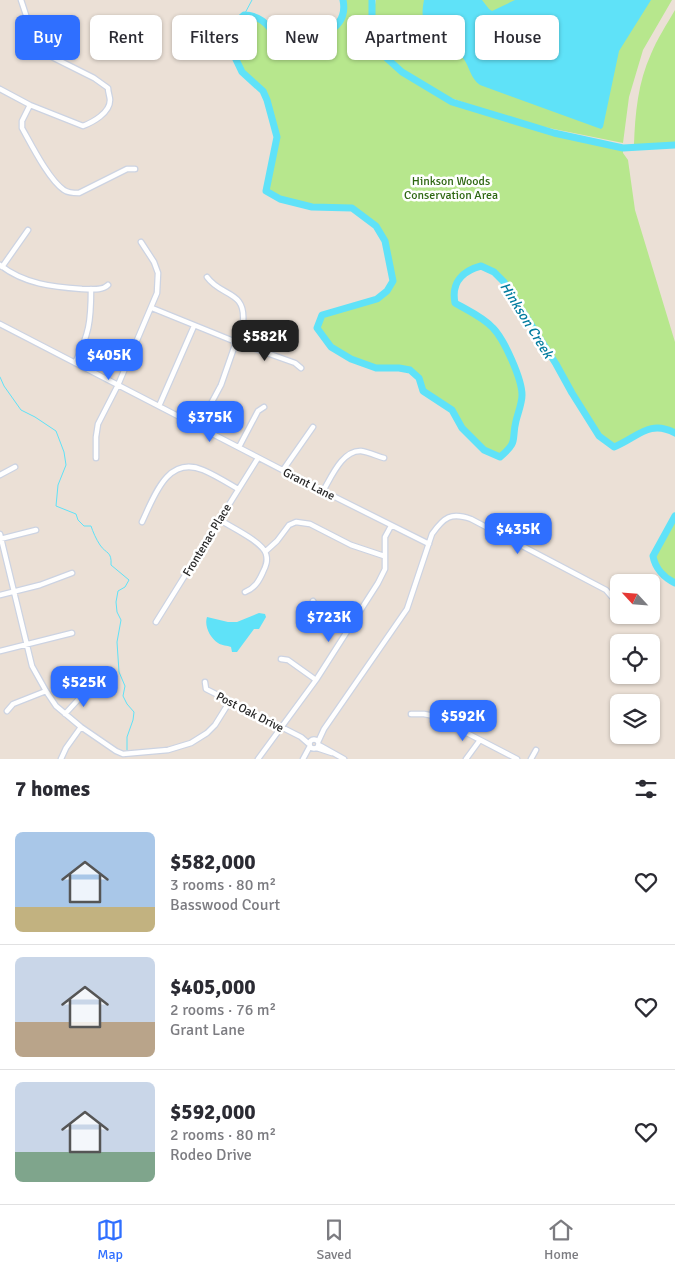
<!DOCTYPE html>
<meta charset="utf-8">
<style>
:root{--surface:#fff;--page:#f7f7f7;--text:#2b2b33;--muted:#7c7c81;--line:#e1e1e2;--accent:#2f6fff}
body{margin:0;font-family:Signika,sans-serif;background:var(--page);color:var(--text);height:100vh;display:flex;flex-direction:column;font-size:19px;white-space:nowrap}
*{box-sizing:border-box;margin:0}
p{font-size:16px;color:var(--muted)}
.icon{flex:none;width:28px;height:28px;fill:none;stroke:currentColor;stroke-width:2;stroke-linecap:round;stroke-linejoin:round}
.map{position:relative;height:759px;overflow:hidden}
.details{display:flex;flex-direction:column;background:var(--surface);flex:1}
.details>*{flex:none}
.top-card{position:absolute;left:15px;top:15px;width:645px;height:45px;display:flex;gap:10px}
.needle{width:32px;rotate:296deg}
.fabs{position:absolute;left:610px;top:574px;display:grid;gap:10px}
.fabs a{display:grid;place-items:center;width:50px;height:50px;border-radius:8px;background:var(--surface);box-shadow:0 1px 4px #0004;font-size:25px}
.price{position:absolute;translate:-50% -42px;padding:0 11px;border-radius:10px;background:var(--accent);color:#fff;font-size:16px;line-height:32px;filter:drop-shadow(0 1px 2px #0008)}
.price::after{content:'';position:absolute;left:50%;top:30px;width:15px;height:11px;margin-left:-8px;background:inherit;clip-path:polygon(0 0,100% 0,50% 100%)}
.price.active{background:#222;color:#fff}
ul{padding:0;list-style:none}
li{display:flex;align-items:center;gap:15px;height:125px;padding:0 15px}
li+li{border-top:1px solid var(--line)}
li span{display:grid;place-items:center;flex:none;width:140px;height:100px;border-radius:8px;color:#555}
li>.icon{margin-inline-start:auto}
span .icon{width:60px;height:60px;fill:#fffc;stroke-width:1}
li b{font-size:21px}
h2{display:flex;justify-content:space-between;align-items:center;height:60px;padding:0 15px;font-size:21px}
.pill{padding:0 18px;border-radius:8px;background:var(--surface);box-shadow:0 1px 4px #0004;font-size:18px;line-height:45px}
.pill.active{background:var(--accent);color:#fff}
.tab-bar{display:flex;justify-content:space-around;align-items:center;height:70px;border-top:1px solid var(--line);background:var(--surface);font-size:14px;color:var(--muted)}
.tab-bar a{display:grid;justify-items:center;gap:2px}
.tab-bar .active{color:var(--accent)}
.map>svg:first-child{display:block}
.green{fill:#b7e78d;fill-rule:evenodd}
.water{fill:#5fe2f8}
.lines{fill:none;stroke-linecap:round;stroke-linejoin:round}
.stream{stroke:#5fe2f8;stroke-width:1}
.river{stroke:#5fe2f8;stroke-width:7}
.street-casing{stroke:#ccd3e2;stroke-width:7}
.street{stroke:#fff;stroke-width:4.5}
.labels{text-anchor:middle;stroke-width:5;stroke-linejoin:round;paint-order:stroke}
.park-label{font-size:12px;fill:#2f6713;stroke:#fff}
.street-label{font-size:12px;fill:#272727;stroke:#fff}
.water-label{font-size:14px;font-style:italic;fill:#027c9f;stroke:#fff}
</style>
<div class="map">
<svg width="675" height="759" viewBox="0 0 675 759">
<rect width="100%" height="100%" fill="#ebe0d6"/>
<path class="green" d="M 343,0 L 372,0 L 372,27 L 375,34 L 373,14 L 376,0 L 672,0 L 643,50 L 629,97 L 623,143 L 524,123 L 554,133 L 623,148 L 623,153 L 628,160 L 635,210 L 675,342 L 675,433 C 649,419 637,438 614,447 L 599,436 L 572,393 L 556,364 L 504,282 L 494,272 L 481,266 C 462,272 451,282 455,303 C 468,310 483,317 493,328 C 504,340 522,379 522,395 C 522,403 518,413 516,421 C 511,441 519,441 500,457 L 483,450 L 472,437 L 467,435 L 452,410 L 423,391 L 419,378 L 410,370 L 399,368 L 376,368 L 351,359 L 331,347 L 317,328 L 322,315 L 377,299 L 387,291 L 393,281 L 385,241 L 376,226 L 352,208 L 312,207 L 280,199 L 266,191 L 277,136 L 267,100 L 263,91 L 242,72 L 231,49 L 231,38 L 234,24 L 244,15 C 263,15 270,29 282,42 C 307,42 350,34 343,0 ZM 442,95 L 503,116 L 452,102 Z
M 675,10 L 675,144 L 634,144 C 635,114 638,82 651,54 C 657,39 667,24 675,10 Z
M 675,516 L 675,583 C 664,578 655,568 653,556 Z"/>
<path class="water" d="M 424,0 L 482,0 L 489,9 L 492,11 L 515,0 L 651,0 L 619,51 L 603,127 L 601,129 L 480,85 C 470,78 470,67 463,58 C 458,51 452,47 447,39 L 440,41 C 424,29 420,20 424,0 Z
M 259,613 L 265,614 L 266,617 L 259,629 L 254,629 L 237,652 L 232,652 L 231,647 C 227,645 222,646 218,643 C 210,638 204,626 207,617 L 228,622 L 237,622 Z"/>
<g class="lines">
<path class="stream" d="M 244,15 L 252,0
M 0,377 L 4,386 L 21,410 L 35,417 L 56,431 L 64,452 L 66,465 L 58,485 L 56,506 L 76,514 L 78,520 L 84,526 L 91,526 C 93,532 96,539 100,545 C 106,554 112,551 111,565 L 129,580 L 125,587 L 118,591 L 116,602 L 117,612 L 121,620 L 117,642 L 119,672 L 125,686 L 123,696 L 127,704 L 134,712 L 133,720 L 127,737 L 127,750"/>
<path class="river" d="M 343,0 C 350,34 307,42 282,42 C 270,29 263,15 244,15 L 234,24 L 231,38 L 231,49 L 242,72 L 263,91 L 267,100 L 277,137 L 266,191 L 280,199 L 312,207 L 352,208 L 376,226 L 385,241 L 393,281 L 387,291 L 377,299 L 322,315 L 317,328 L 331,347 L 351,359 L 376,368 L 399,368 L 410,370 L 419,378 L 423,391 L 452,410 L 462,428 L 484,450 L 500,457 C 519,441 511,441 516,421 C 518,413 522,403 522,395 C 522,379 504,339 493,328 C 483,317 467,310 455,303 C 451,283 462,271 481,266 L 494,272 L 504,282 L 556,364 L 572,393 L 599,436 L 614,447 C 637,438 649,419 675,433
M 372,0 L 372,27 L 382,54 L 402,72 L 452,102 L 554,133 L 623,148 L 675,145
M 675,516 L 653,556 C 655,568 664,578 675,583"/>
<defs>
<path id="street" d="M 0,89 L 30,105 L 83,126 C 93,122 110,113 110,100 C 110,97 108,92 108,88 L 94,78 L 44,53 C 32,38 27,17 21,0
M 30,105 L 22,121 L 22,128 C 31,144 49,180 64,190 C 68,193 73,193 79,193 L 127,169 L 135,169
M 0,265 C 24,284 53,287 82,289 C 91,289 102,291 108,285
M 2,267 L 28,230
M 152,308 L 236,342 L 295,363 L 301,368
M 0,324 L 323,491 L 429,544
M 75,363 C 89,334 91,322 91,289
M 159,406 L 194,326
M 199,426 L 221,385 L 243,322 C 246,290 221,297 207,277
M 239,447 L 258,411 L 264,407
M 96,458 L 96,437 L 98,424 L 118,385 L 157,293 L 158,273 L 154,262 L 141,242
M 283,470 L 313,427
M 0,475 L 15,467
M 323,491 C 331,478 342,450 361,451 C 368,452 377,456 384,458
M 220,520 C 231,527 263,542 266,554 C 268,561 266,566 263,572 C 259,581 255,588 245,592
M 142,522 C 154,497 167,455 203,470 C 215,475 226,482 238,489
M 0,534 L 32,666 L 46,691 L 56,706 L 81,727 L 116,751 L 123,754 L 168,750 L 191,743 L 207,733 L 215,725 L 230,701
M 0,539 L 36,530
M 266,551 L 277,541 L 289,525 L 296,522 L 310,524 L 351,545 L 384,556
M 0,595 L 40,585 L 72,573
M 313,601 L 316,606 L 351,625
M 156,622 L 258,458
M 0,651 L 72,633
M 281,659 L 288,660 L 316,680
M 205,682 L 206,689 L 301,737 L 309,744
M 7,711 L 13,704 L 46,691
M 65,714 L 87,690 L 95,688
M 411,714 L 424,714 L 434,716 L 517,759
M309.5 744a4.5 4.5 0 1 1 9 0a4.5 4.5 0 1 1-9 0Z
M 318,742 L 324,729 L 407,609 L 432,534 C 444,517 451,512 471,519 L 606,590 L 612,597
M 319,745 L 344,759
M 317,748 L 332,753
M 61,759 L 66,748 L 81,727
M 258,759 L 316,680 L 378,583 L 385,569 L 385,537 L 391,526
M 303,759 L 310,746
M 466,759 L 480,740
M 531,759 L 536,750"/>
</defs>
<use href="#street" class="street-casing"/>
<use href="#street" class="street"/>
</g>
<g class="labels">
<g class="park-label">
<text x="451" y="185">Hinkson Woods<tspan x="451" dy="14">Conservation Area</tspan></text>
</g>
<g class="street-label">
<text transform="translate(309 484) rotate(27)" y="4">Grant Lane</text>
<text transform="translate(207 540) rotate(-59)" y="4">Frontenac Place</text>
<text transform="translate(250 712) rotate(27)" y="4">Post Oak Drive</text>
</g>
<g class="water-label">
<text transform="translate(527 320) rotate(58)" y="5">Hinkson Creek</text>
</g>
</g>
</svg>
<div class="fabs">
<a><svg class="needle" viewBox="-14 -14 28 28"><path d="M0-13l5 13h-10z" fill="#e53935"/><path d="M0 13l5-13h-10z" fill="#7c7c81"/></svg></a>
<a><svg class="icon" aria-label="locate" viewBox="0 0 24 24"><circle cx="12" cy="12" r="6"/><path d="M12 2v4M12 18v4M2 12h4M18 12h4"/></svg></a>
<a><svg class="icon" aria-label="layers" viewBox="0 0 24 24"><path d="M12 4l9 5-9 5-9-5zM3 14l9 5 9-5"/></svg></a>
</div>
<b class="price active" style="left:265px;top:362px">$582K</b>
<b class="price" style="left:109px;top:381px">$405K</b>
<b class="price" style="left:210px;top:443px">$375K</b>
<b class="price" style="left:518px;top:555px">$435K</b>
<b class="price" style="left:329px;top:643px">$723K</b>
<b class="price" style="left:84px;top:708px">$525K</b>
<b class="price" style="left:463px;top:742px">$592K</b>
<div class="top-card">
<a class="pill active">Buy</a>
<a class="pill">Rent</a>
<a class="pill">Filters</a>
<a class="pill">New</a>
<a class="pill">Apartment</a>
<a class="pill">House</a>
</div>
</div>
<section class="details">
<h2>7 homes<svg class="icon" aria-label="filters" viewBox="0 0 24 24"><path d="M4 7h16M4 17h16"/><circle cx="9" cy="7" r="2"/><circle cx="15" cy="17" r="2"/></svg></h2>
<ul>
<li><span style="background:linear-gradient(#a9c7e8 75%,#c2b280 0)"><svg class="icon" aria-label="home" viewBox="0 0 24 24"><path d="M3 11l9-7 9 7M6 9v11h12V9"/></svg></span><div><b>$582,000</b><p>3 rooms · 80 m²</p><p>Basswood Court</p></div><svg class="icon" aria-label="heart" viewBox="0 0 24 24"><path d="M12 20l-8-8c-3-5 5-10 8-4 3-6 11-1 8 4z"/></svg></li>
<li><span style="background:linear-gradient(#c9d6e8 65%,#b9a48a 0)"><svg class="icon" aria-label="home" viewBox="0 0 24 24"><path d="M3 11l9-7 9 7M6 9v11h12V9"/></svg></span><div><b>$405,000</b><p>2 rooms · 76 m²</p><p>Grant Lane</p></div><svg class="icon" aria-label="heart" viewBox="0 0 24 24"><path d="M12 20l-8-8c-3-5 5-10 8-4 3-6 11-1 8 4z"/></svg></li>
<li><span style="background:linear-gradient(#c9d6e8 70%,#7fa58c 0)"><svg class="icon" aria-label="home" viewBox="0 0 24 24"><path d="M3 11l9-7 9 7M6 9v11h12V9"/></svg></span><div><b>$592,000</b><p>2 rooms · 80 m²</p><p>Rodeo Drive</p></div><svg class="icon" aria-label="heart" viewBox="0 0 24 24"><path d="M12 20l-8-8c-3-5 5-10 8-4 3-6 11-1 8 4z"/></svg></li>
</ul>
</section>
<nav class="tab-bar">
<a class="active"><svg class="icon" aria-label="map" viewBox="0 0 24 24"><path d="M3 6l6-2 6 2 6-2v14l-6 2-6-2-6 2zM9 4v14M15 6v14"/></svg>Map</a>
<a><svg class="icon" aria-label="saved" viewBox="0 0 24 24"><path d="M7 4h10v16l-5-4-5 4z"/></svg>Saved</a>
<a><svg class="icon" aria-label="home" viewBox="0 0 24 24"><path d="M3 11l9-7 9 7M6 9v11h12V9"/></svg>Home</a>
</nav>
